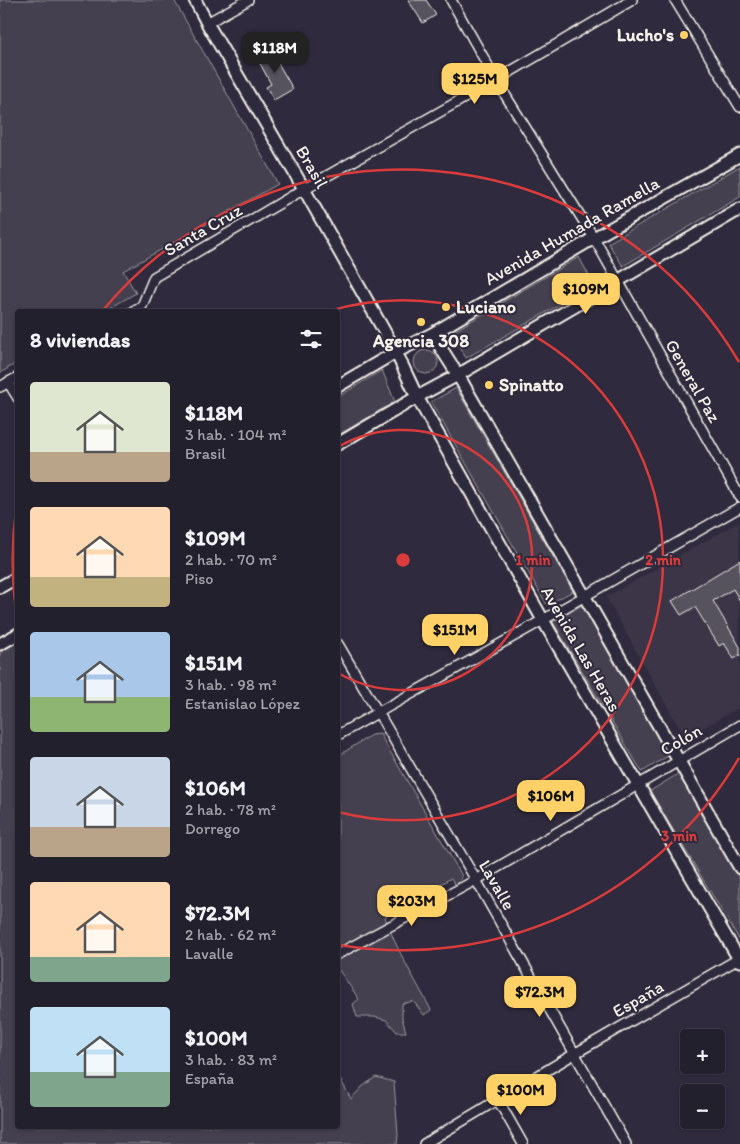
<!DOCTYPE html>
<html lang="es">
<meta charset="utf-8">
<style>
:root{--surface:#23202e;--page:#2f2d3a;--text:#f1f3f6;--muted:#a3a3aa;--line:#403e4a;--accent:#ffd166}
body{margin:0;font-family:Itim,sans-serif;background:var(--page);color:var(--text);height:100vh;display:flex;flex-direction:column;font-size:19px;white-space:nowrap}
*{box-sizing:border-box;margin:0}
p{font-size:16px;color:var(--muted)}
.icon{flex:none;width:28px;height:28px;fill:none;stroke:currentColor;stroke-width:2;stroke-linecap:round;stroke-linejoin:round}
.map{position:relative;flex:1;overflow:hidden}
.side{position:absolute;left:15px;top:309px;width:325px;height:820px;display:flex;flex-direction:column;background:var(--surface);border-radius:5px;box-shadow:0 1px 4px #0004,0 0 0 1px var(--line)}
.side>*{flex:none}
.fabs{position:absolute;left:680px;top:1029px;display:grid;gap:10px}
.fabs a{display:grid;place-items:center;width:45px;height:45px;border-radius:5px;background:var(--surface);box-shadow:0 1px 4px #0004,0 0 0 1px var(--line);font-size:25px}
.price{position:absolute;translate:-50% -42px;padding:0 11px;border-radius:10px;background:var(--accent);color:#111;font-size:16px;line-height:32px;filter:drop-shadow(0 1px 2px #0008)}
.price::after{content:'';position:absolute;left:50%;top:30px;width:15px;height:11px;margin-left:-8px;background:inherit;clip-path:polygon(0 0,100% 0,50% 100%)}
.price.selected{background:#222;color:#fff}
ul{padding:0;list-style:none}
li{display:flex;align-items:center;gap:15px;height:125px;padding:0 15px}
li span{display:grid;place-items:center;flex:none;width:140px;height:100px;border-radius:5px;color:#555}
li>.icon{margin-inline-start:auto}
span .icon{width:60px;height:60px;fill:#fffc;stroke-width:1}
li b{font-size:21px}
h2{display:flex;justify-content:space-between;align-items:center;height:60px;padding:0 15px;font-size:21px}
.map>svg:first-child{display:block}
.built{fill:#3b3647}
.green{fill:#454050;stroke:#9c989c}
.building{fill:#56525f;stroke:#f4f1e8}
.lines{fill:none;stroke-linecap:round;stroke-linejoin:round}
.minor-casing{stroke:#f4f1e8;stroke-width:12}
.secondary-casing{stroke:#f4f1e8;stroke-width:15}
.minor{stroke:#2f2a3d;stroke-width:9}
.secondary{stroke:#2f2a3d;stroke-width:11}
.ring{fill:none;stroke:#d93c3b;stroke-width:2.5}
.poi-dot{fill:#ffd166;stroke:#2f2a3d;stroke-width:2}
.labels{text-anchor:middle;stroke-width:4;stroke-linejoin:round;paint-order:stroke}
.poi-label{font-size:18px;font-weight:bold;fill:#f4f1e8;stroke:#2f2a3d;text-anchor:start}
.street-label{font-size:18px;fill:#f4f1e8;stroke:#2f2a3d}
.centre{fill:#d93c3b;stroke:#2f2a3d;stroke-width:2.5}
.ring-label{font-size:15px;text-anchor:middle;font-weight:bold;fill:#d93c3b;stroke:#2f2a3d;stroke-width:4;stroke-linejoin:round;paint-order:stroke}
</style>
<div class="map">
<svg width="740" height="1144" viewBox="0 0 740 1144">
<rect width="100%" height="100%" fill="#2f2a3d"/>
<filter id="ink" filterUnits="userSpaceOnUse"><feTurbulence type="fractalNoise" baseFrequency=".02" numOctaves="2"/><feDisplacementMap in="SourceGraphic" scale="10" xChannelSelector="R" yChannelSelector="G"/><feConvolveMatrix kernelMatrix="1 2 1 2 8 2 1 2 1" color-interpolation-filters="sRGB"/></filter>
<g filter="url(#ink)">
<path class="built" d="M 739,522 L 740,707 L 685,738 L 606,597 Z"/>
<path class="green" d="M 0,0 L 174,0 L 278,184 L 123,271 L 136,293 L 105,311 L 18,311 L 17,363 L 0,373 Z
M 740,166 L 740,197 L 623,266 L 608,243 Z
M 579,257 L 594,285 L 466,358 L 451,333 Z
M414 362a12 12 0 1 1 24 0a12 12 0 1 1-24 0Z
M 382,370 L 395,402 L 338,435 L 338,397 Z
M 456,388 L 573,591 L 547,605 L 431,402 Z
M 582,605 L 668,756 L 642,772 L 553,622 Z
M 17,642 L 18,1126 L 338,1126 L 338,1075 L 351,1099 L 363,1086 L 376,1077 L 394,1082 L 398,1135 L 397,1144 L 0,1144 L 0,653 Z
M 380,734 L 462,876 L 456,886 L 451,878 L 385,917 C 396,950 415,979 431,1010 L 424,1015 L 413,1001 L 402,1004 L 402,1018 L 406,1032 L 397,1032 L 386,1020 L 375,1017 L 357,1017 L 353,1004 L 359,999 L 338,969 L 338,756 L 371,735 Z
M 685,772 L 740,880 L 740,941 L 650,791 L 678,774 Z"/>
<path class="building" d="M 408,0 L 426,0 L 436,15 L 423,23 Z
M 275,48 L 282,61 L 278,63 L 293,89 L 274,100 L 266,87 L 271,84 L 257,58 Z
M 740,560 L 740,601 L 733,589 L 713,601 L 740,647 L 740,655 L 734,659 L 724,643 L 719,646 L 695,607 L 681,615 L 672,601 Z"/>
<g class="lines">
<defs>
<path id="minor" d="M 451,0 L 496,80 L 594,238 L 740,497
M 675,0 L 740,107
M 207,23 L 248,0
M 133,311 L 142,306 L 154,277 L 304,189 L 496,80 L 632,0
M 8,382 L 18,398
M 0,387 L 18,377
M 338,644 L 476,880 L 626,1144
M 338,735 L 543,620 L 740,507
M 338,954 L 476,880 L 740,725
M 498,1100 L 523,1144
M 424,1144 L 574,1054 L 740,958"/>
<path id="secondary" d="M 195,0 L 207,23 L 304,189 L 396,352 L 417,397 L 543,620 L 740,961
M 432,334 L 458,375 L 740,868
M 338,386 L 396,352 L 432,334 L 594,238 L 740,155
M 338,444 L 417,397 L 458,375 L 740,209
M 0,587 L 18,577
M 0,644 L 18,634"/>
</defs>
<use href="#minor" class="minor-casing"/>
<use href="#secondary" class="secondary-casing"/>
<use href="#minor" class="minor"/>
<use href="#secondary" class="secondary"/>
</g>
</g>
<g class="ring">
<path d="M338 447A130 130 0 1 1 338 673"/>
<path d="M329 311A260 260 0 1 1 338 812"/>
<path d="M739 758A390 390 0 0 1 339 945M17 618A390 390 0 0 1 17 502M104 309A390 390 0 0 1 739 362"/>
</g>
<g class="poi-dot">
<circle cx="684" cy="35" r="5"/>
<circle cx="446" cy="307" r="5"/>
<circle cx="421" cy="322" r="5"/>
<circle cx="489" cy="385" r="5"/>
</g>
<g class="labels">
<g class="poi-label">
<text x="674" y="41" text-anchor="end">Lucho's</text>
<text x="456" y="313">Luciano</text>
<text x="421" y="347" text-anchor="middle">Agencia 308</text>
<text x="499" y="391">Spinatto</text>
</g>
<g class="street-label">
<text transform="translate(312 167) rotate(60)" y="6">Brasil</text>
<text transform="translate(203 230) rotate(-30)" y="6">Santa Cruz</text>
<text transform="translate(572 231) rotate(-30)" y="6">Avenida Humada Ramella</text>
<text transform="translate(693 381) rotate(60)" y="6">General Paz</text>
<text transform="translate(581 649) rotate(60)" y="6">Avenida Las Heras</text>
<text transform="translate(681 740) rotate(-30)" y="6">Colón</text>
<text transform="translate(497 885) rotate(60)" y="6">Lavalle</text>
<text transform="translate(638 999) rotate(-30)" y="6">España</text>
</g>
</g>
<circle cx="403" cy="560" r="8" class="centre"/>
<g class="ring-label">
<text x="533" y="565">1 min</text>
<text x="663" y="565">2 min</text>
<text x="679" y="841">3 min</text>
</g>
</svg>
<div class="fabs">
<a>+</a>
<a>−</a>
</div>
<b class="price selected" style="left:275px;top:74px">$118M</b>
<b class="price" style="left:475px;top:105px">$125M</b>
<b class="price" style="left:586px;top:315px">$109M</b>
<b class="price" style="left:455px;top:656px">$151M</b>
<b class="price" style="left:551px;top:822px">$106M</b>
<b class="price" style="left:412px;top:927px">$203M</b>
<b class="price" style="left:540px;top:1018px">$72.3M</b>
<b class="price" style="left:521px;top:1116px">$100M</b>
<section class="side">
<h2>8 viviendas<svg class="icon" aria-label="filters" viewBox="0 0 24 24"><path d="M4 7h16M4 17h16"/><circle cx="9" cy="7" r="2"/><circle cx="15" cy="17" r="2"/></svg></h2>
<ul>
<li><span style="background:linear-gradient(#dfe7d0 70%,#b9a48a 0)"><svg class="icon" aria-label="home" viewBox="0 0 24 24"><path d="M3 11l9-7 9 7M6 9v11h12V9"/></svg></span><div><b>$118M</b><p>3 hab. · 104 m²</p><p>Brasil</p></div></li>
<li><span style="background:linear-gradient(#ffd9b3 70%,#c2b280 0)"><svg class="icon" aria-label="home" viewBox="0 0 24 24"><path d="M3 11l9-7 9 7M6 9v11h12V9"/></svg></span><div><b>$109M</b><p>2 hab. · 70 m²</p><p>Piso</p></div></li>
<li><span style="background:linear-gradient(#a9c7e8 65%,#8fb573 0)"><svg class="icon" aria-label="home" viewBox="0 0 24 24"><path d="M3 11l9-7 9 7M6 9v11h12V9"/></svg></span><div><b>$151M</b><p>3 hab. · 98 m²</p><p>Estanislao López</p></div></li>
<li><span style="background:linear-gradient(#c9d6e8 70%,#b9a48a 0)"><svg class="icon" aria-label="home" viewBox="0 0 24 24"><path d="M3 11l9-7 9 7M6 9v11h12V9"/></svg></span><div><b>$106M</b><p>2 hab. · 78 m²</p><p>Dorrego</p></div></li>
<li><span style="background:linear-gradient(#ffd9b3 75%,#7fa58c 0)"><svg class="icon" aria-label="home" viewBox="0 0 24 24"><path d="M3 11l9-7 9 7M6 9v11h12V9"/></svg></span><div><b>$72.3M</b><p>2 hab. · 62 m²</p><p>Lavalle</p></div></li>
<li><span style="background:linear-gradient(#bfe0f5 65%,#7fa58c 0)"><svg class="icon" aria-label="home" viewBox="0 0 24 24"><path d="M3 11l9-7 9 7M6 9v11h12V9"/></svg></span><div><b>$100M</b><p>3 hab. · 83 m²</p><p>España</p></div></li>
</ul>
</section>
</div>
